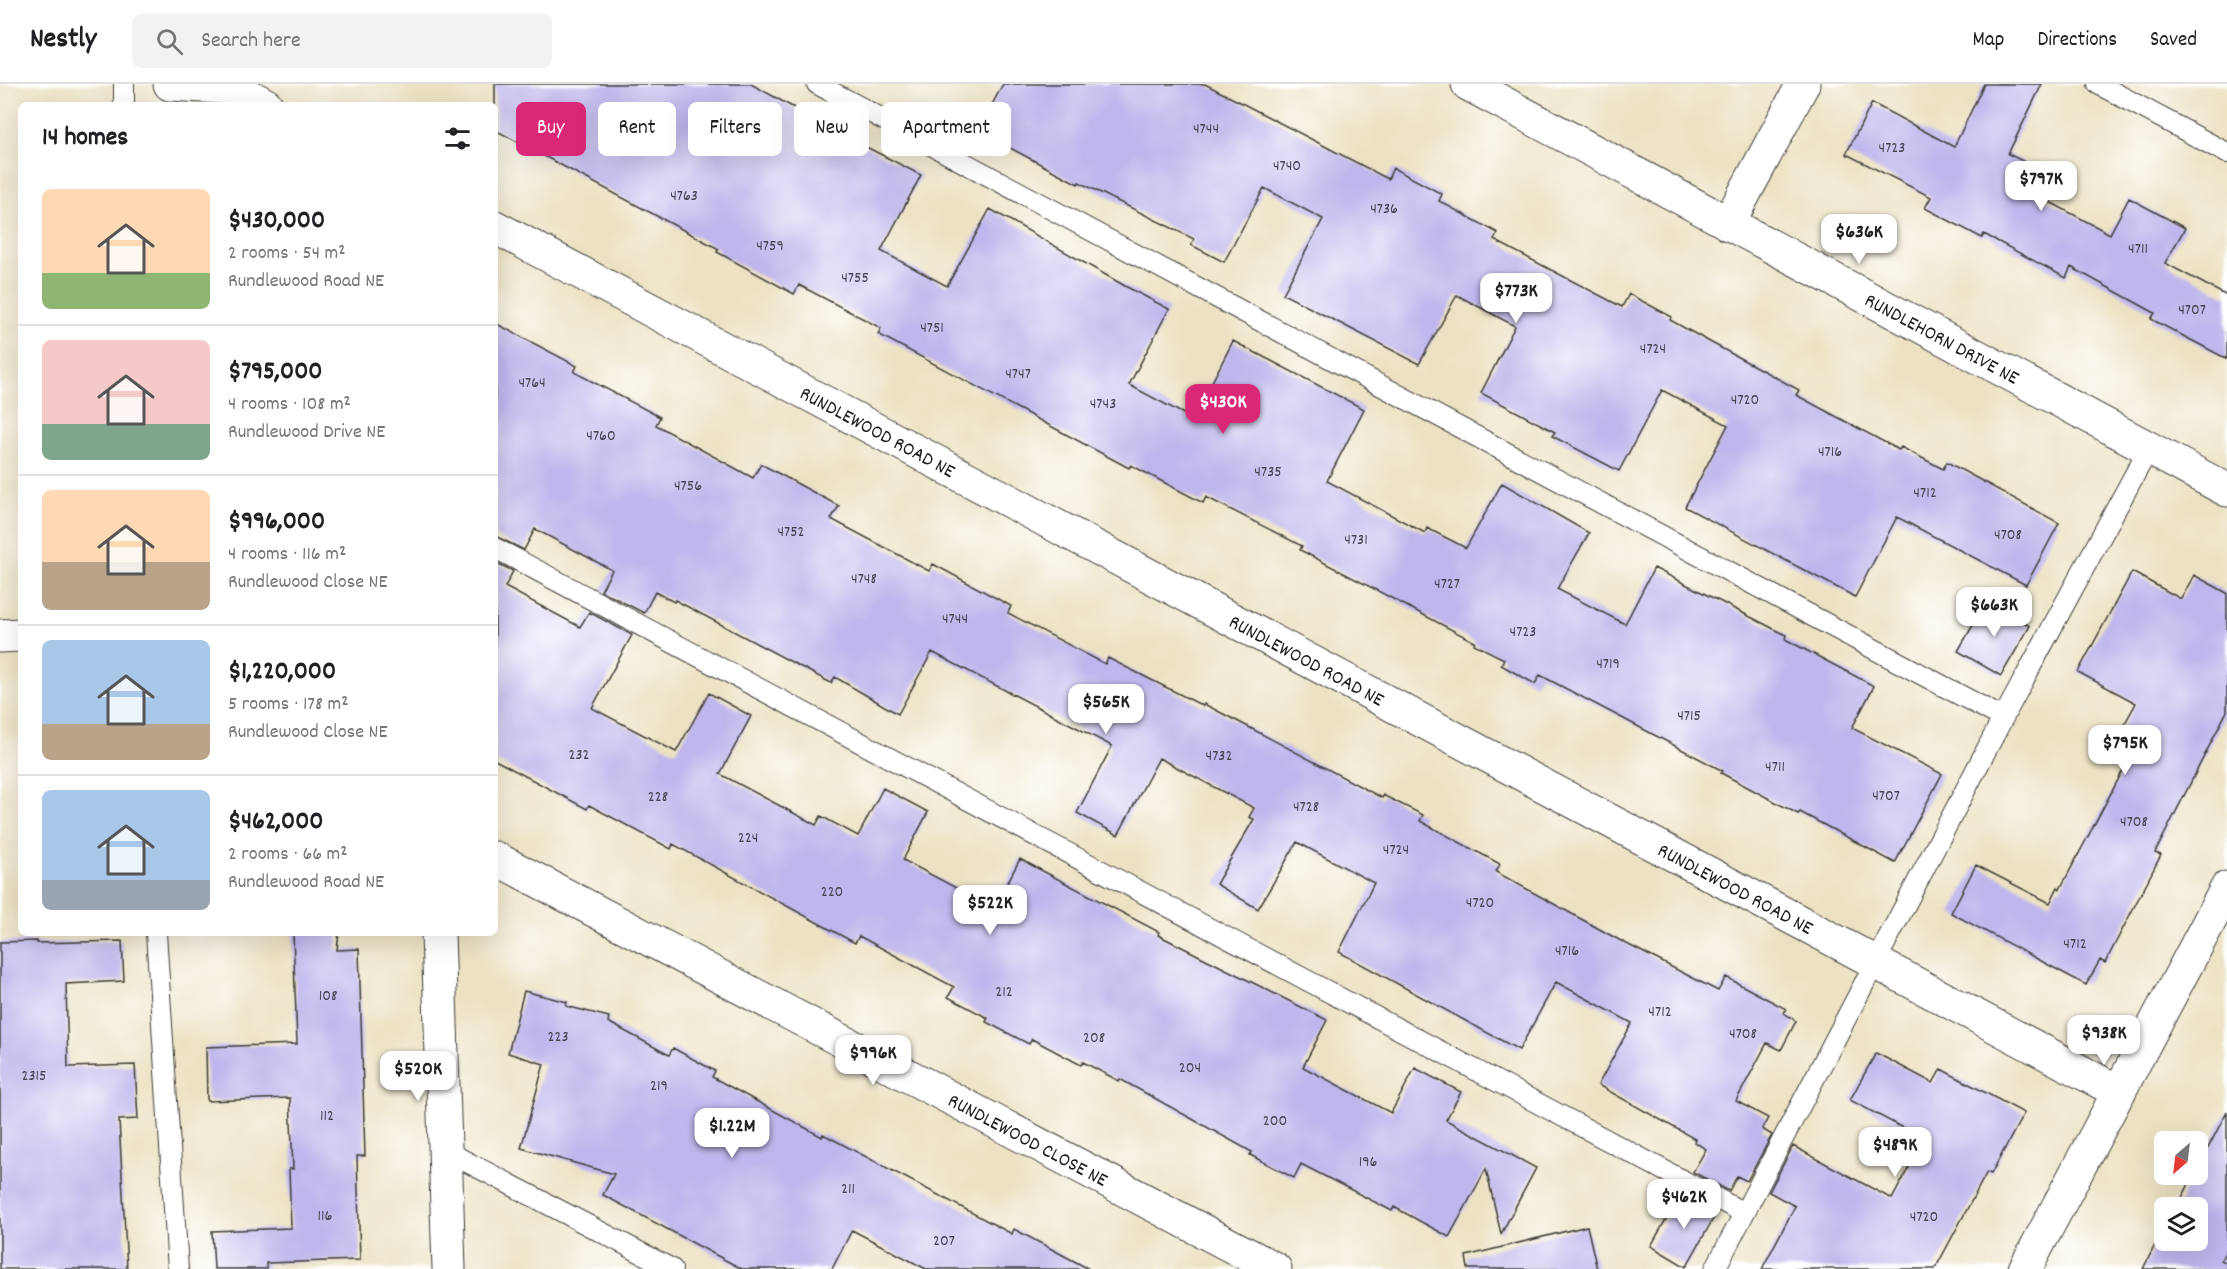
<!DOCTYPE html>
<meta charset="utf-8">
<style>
:root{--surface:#fff;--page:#f2f2f2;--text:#202124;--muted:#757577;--line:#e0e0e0;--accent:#db2777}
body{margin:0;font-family:Dekko,sans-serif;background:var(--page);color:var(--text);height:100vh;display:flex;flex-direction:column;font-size:22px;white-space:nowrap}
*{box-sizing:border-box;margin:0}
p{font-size:20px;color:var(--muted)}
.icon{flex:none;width:33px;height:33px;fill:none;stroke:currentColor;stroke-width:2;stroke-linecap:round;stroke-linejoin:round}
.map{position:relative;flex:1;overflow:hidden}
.side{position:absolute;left:18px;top:18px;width:480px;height:834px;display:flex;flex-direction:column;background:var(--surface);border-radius:9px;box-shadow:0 6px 24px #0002}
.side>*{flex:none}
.top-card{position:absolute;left:516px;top:18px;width:570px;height:54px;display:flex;gap:12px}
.needle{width:39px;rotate:208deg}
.fabs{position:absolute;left:2154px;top:1047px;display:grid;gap:12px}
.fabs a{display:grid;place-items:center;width:54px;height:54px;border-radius:9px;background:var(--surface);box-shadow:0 6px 24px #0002;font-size:30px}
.price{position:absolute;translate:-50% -51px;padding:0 14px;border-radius:12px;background:#fff;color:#222;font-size:20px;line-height:39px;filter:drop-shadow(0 2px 3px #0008)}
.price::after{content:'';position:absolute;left:50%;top:36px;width:18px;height:14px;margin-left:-9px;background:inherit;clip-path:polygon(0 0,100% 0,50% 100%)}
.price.current{background:var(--accent);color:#fff}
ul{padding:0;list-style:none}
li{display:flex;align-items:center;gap:18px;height:150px;padding:0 24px}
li+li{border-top:2px solid var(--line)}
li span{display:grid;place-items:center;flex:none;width:168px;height:120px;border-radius:9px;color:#555}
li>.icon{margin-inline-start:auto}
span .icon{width:72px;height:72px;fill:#fffc;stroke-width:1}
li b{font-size:26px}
h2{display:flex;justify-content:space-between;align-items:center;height:72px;padding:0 24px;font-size:26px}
.pill{padding:0 21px;border-radius:9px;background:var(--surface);box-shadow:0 6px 24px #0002;font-size:21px;line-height:54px}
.pill.current{background:var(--accent);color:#fff}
header{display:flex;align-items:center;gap:36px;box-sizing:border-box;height:84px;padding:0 30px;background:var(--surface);border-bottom:2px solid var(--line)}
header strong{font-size:28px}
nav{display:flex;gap:33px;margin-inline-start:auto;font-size:21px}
.search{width:420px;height:54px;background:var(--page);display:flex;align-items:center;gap:15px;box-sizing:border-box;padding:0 21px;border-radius:9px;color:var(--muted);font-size:22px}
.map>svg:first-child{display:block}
.building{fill:#beb6ec}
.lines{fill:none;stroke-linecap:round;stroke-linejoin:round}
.service-casing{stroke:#3b3a35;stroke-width:22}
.minor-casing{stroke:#3b3a35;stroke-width:35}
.tertiary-casing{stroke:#3b3a35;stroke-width:35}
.service{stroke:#fff;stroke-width:20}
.minor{stroke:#fff;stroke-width:33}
.tertiary{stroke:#fff;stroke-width:33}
.labels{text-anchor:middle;stroke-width:4.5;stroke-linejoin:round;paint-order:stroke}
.number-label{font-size:16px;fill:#444250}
.street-label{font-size:20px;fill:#1c1c1c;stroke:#fff}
</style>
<header>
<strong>Nestly</strong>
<div class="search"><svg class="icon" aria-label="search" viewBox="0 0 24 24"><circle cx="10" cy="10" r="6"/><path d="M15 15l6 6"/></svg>Search here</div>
<nav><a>Map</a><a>Directions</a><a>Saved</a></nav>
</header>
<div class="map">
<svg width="2227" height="1185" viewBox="0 0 2227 1185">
<rect width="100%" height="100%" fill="#fff"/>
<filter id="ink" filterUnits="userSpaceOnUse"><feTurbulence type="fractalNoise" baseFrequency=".0167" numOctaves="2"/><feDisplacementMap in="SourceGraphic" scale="12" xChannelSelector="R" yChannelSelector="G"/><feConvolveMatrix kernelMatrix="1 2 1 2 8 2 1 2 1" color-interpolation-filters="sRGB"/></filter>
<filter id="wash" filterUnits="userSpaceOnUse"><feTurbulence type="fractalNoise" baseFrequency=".008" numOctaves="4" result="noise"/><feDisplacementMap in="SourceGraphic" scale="24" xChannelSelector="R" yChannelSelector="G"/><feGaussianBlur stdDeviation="1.35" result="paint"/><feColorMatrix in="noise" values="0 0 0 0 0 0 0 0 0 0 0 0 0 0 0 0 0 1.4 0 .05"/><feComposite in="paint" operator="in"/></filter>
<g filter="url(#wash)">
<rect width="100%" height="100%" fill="#ece2c3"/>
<g id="blocks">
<path class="building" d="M 495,0 L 751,0 L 841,50 L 921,91 L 881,167 L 947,202 L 990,125 L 1125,202 L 1169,225 L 1129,301 L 1193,335 L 1233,257 L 1364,325 L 1327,397 L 1425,449 L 1427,444 L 1466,464 L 1502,399 L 1589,449 L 1557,505 L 1625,540 L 1654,484 L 1786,551 L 1785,555 L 1874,602 L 1852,644 L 1942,690 L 1895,779 L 1800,728 L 1798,730 L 1721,689 L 1723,687 L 1540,591 L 1535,600 L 1501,581 L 1504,575 L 1474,560 L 1475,558 L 1300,466 L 1302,462 L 1206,413 L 1203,419 L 1131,381 L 1129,384 L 878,250 L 881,244 L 799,201 L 794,210 L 717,168 L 719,165 L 495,46 Z
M 1003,0 L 1205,0 L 1388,95 L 1393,84 L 1442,110 L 1439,117 L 1498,149 L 1494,156 L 1622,223 L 1629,210 L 1672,233 L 1670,236 L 1708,257 L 1799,306 L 1796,311 L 1899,366 L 1901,363 L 1943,385 L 1947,378 L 2059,439 L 2026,501 L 1897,433 L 1855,513 L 1685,423 L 1728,341 L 1662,306 L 1619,387 L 1552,352 L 1555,348 L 1481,309 L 1515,242 L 1457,211 L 1419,280 L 1283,210 L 1323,135 L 1264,104 L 1224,178 L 1191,161 L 1194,155 L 1079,98 L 1078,100 L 978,47 Z
M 1984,0 L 2042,0 L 2008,70 L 2023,77 L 2012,98 L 2110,150 L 2129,114 L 2185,144 L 2165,179 L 2227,212 L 2227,275 L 2151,235 L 2155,229 L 2071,183 L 2066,194 L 1984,150 L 1982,154 L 1925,124 L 1931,113 L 1846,70 L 1872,19 L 1954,63 Z
M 495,239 L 577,282 L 574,288 L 660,333 L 656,341 L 753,394 L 761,380 L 839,422 L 831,435 L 929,487 L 933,480 L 1011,522 L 1008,529 L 1105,580 L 1108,574 L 1203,622 L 1204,620 L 1239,638 L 1382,714 L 1383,711 L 1423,731 L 1420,737 L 1500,780 L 1496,788 L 1621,857 L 1718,907 L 1726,893 L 1786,925 L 1784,929 L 1796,937 L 1781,966 L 1767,959 L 1736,1017 L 1768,1034 L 1762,1045 L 1772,1051 L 1747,1097 L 1737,1092 L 1729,1107 L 1693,1088 L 1706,1065 L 1694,1058 L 1695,1055 L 1598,1001 L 1632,939 L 1556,898 L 1519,966 L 1339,868 L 1374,799 L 1297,758 L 1258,825 L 1216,800 L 1254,735 L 1249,733 L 1254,724 L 1159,674 L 1118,751 L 1077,729 L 1112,662 L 932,568 L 898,630 L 835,593 L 831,599 L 675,516 L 674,518 L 655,508 L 644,529 L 601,507 L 612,486 L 535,445 L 524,466 L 495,452 Z
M 495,478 L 513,487 L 505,503 L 580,543 L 589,528 L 632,551 L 592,624 L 676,668 L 709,609 L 751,632 L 720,690 L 816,741 L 821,732 L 858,752 L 883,704 L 928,728 L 903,776 L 994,824 L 1020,775 L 1159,848 L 1158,851 L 1327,936 L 1303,983 L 1391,1029 L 1415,984 L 1461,1008 L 1446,1036 L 1536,1084 L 1501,1150 L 1486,1085 L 1449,1153 L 1394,1123 L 1392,1127 L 1301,1080 L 1294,1094 L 1250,1071 L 1252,1068 L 1120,995 L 1119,997 L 1083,978 L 1081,981 L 1032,955 L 1029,960 L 986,938 L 988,934 L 948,913 L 954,903 L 859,852 L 855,859 L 673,760 L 671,765 L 589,721 L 587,725 L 495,676 Z
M 2132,488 L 2181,515 L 2194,491 L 2227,509 L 2227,627 L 2155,769 L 2161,771 L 2105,879 L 2100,876 L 2086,901 L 1951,829 L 1976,781 L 2050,819 L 2058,803 L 2060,805 L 2136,662 L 2118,652 L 2136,619 L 2078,588 Z
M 1987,517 L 2030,542 L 2001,592 L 1958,567 Z
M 293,849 L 339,849 L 337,866 L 359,865 L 365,1072 L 357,1072 L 360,1176 L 266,1179 L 267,1185 L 214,1185 L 212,1147 L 291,1144 L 289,1085 L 293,1085 L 290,1014 L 207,1017 L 206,963 L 297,960 Z
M 37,857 L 37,859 L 122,857 L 124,897 L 66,900 L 68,983 L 135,981 L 138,1035 L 119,1036 L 127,1185 L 0,1185 L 0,858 Z
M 524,907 L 567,918 L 566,922 L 609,933 L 608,938 L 669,971 L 673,964 L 715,987 L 712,993 L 822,1053 L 823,1050 L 1012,1150 L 1014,1145 L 1089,1185 L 926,1185 L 852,1146 L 832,1185 L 742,1185 L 603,1111 L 614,1090 L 521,1064 L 544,980 L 508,969 Z
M 1876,969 L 1933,999 L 1941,985 L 2024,1029 L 1991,1090 L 1987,1088 L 1935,1185 L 1762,1185 L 1795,1122 L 1769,1108 L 1793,1062 L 1892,1115 L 1924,1055 L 1850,1016 Z
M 2227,1027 L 2227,1165 L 2221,1176 L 2227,1179 L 2227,1185 L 2143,1185 L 2162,1147 L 2164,1147 L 2164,1156 L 2198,1156 L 2198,1124 L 2177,1124 L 2194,1090 L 2198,1090 L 2198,1084 Z
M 1681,1109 L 1717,1128 L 1686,1183 L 1651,1162 Z
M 1587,1142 L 1597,1185 L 1468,1185 L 1466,1172 Z"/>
</g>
</g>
<g filter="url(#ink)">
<use href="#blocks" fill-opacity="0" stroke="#3b3a35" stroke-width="1.5"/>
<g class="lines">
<defs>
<path id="service" d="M 124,0 L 124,21
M 817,0 L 2003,634
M 2098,0 L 2227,69
M 495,464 L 1744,1129
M 156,849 L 178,1185
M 446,1067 L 672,1185
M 1715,1185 L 2003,634 L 2149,364"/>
<g id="minor">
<path d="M 170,0 L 235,4 L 266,21"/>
<path d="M 1728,140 L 1803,0"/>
<path id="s1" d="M 495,143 L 2119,1008"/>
<path d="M 0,552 L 21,551"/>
<path id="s2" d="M 495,774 L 1275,1185"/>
<path d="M 438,849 L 449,1185"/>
<path d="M 2025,1185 L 2227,804"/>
</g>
<g id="tertiary">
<path id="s3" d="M 1468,0 L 2227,406"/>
</g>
</defs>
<use href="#service" class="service-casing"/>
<use href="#minor" class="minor-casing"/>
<use href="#tertiary" class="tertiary-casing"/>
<use href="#service" class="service"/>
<use href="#minor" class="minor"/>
<use href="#tertiary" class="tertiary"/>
</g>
</g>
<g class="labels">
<g class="number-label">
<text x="1206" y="49">4744</text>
<text x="1892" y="68">4723</text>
<text x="1287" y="86">4740</text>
<text x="684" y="116">4763</text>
<text x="1384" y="129">4736</text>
<text x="770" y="166">4759</text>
<text x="2138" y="169">4711</text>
<text x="855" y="198">4755</text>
<text x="2192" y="230">4707</text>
<text x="932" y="248">4751</text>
<text x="1653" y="269">4724</text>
<text x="1018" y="294">4747</text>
<text x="532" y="303">4764</text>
<text x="1745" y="320">4720</text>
<text x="1103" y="324">4743</text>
<text x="601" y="356">4760</text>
<text x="1830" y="372">4716</text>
<text x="1268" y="392">4735</text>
<text x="688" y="406">4756</text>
<text x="1925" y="413">4712</text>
<text x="791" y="452">4752</text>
<text x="2008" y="455">4708</text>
<text x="1356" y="460">4731</text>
<text x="864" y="499">4748</text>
<text x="1447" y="504">4727</text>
<text x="955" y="539">4744</text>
<text x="1523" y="552">4723</text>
<text x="1608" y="584">4719</text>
<text x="1689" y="636">4715</text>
<text x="579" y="675">232</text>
<text x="1219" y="676">4732</text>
<text x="1775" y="687">4711</text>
<text x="1886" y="716">4707</text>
<text x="658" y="717">228</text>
<text x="1306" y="727">4728</text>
<text x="2134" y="742">4708</text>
<text x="748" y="758">224</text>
<text x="1396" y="770">4724</text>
<text x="832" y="812">220</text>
<text x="1480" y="823">4720</text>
<text x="2075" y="864">4712</text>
<text x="1567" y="871">4716</text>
<text x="1004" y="912">212</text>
<text x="328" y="916">108</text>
<text x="1660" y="932">4712</text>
<text x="1743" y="954">4708</text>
<text x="558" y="957">223</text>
<text x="1094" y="958">208</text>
<text x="1190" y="988">204</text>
<text x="34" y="996">2315</text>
<text x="659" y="1006">219</text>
<text x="327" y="1036">112</text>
<text x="1275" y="1041">200</text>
<text x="1368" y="1082">196</text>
<text x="848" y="1109">211</text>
<text x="325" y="1136">116</text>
<text x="1924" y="1137">4720</text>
<text x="944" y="1161">207</text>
</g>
<g class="street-label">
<text dy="7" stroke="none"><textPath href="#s3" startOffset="538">RUNDLEHORN DRIVE NE</textPath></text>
<text dy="7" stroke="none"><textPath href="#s1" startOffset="434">RUNDLEWOOD ROAD NE</textPath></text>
<text dy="7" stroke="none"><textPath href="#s1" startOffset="920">RUNDLEWOOD ROAD NE</textPath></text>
<text dy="7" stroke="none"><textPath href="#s1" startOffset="1406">RUNDLEWOOD ROAD NE</textPath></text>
<text dy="7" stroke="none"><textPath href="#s2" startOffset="603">RUNDLEWOOD CLOSE NE</textPath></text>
</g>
</g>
</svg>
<div class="fabs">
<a><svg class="needle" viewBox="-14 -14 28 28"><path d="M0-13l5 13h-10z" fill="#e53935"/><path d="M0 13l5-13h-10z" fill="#757577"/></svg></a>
<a><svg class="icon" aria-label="layers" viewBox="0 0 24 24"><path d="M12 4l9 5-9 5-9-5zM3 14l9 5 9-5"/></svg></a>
</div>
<b class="price" style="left:2041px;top:128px">$797K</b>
<b class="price" style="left:1859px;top:181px">$636K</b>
<b class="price" style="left:1516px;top:240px">$773K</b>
<b class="price current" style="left:1223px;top:351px">$430K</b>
<b class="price" style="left:1994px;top:554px">$663K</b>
<b class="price" style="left:1106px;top:651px">$565K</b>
<b class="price" style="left:2125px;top:692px">$795K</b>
<b class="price" style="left:990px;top:852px">$522K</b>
<b class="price" style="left:2104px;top:982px">$938K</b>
<b class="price" style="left:873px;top:1002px">$996K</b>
<b class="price" style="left:418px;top:1018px">$520K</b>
<b class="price" style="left:732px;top:1075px">$1.22M</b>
<b class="price" style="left:1895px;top:1094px">$489K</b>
<b class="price" style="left:1684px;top:1146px">$462K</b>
<div class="top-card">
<a class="pill current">Buy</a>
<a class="pill">Rent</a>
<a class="pill">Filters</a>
<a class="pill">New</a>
<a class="pill">Apartment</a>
</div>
<section class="side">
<h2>14 homes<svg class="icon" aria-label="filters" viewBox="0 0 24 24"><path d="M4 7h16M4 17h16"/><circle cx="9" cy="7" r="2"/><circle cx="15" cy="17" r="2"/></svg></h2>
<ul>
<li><span style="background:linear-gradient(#ffd9b3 70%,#8fb573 0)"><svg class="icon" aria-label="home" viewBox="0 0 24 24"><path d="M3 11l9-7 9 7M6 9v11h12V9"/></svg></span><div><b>$430,000</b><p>2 rooms · 54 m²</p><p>Rundlewood Road NE</p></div></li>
<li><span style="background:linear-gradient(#f6c9c9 70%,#7fa58c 0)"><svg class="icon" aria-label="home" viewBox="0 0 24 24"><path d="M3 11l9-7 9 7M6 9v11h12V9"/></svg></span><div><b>$795,000</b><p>4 rooms · 108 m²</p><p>Rundlewood Drive NE</p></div></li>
<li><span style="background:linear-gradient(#ffd9b3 60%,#b9a48a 0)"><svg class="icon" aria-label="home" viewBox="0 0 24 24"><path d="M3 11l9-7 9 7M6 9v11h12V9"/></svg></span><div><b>$996,000</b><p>4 rooms · 116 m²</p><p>Rundlewood Close NE</p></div></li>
<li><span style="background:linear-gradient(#a9c7e8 70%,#b9a48a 0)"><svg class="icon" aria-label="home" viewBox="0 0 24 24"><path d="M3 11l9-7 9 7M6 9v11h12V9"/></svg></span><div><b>$1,220,000</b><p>5 rooms · 178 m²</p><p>Rundlewood Close NE</p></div></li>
<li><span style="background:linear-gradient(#a9c7e8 75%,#9aa5b1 0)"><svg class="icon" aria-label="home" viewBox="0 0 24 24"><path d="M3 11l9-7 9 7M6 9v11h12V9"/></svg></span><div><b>$462,000</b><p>2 rooms · 66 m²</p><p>Rundlewood Road NE</p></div></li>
</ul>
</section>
</div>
